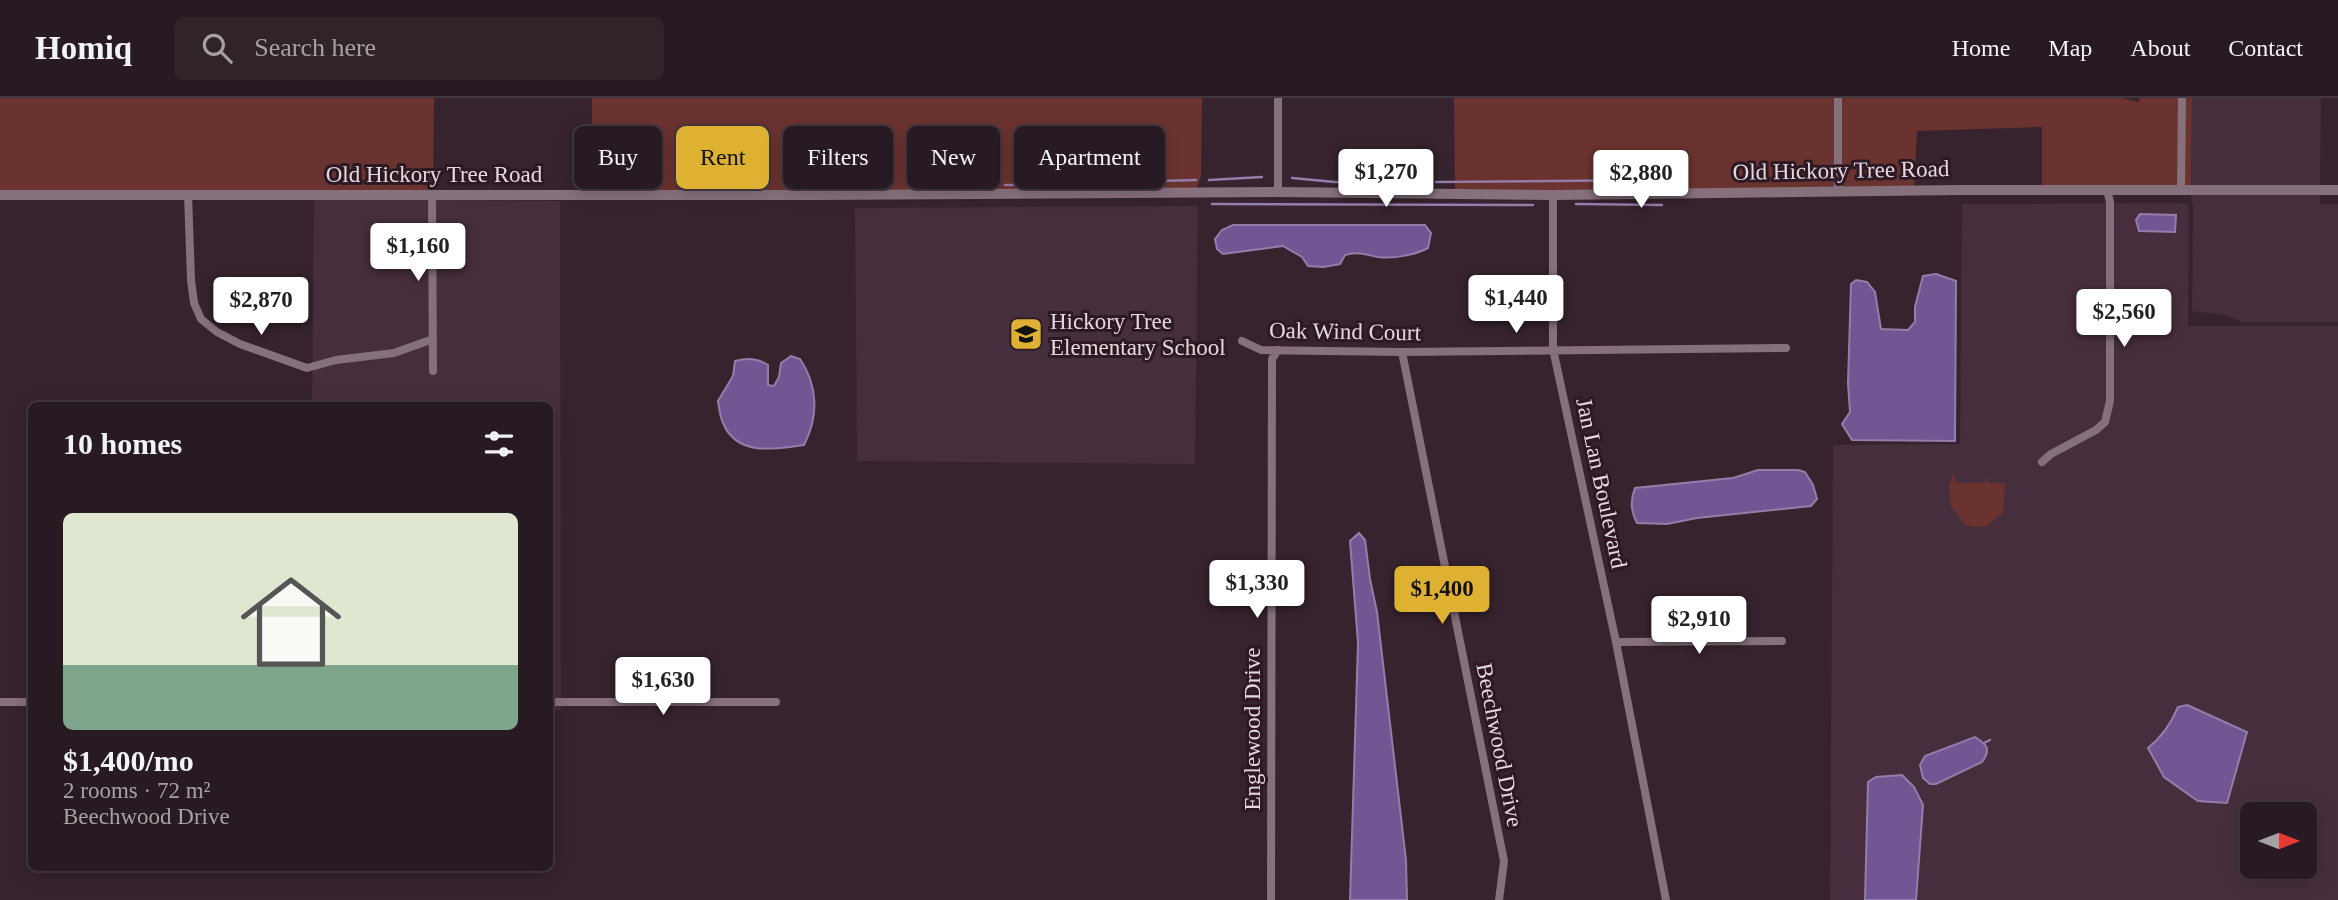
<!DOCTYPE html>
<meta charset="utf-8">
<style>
:root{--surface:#281a22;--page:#30232a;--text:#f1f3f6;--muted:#a5a1a5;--line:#443840;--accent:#deb133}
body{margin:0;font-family:Georgia,serif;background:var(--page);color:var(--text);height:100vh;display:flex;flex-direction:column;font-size:26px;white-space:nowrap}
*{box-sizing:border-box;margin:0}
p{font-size:23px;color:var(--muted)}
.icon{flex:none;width:38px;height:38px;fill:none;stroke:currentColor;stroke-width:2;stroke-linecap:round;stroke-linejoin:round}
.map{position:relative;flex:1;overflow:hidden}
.panel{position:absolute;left:28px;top:304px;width:525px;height:469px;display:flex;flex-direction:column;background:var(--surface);border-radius:10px;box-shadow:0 4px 18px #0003,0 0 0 2px var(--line)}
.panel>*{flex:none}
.hud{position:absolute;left:574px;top:28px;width:665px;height:63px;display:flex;gap:14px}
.needle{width:46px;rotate:90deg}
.controls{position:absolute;left:2240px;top:704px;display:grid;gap:14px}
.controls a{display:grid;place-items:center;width:77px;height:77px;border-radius:10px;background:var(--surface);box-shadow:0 4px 18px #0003,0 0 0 2px var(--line);font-size:35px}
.price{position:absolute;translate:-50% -60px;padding:0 16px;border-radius:7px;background:#fff;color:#222;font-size:23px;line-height:46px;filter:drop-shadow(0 2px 4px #0008)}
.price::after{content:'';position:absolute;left:50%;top:42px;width:21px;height:16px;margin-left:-10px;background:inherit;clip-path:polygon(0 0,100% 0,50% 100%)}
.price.selected{background:var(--accent);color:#111}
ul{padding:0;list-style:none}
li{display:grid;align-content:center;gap:14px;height:371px;padding:0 35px}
li span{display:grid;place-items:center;height:217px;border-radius:10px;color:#555}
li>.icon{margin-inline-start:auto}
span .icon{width:126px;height:126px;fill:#fffc;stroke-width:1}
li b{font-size:30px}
h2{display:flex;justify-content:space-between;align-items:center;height:84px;padding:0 35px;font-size:30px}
.chip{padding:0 24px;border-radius:10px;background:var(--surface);box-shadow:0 4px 18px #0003,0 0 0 2px var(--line);font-size:24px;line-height:63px}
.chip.selected{background:var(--accent);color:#111}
header{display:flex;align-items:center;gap:42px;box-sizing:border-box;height:98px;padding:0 35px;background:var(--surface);border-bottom:2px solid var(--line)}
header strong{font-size:33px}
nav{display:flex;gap:38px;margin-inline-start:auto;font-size:24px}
.search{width:490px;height:63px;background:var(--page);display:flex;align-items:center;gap:18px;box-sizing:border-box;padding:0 24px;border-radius:10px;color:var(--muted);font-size:26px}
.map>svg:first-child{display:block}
.built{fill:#472e3c;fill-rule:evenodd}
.green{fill:#6b332f}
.water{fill:#715693;stroke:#947daa;stroke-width:2}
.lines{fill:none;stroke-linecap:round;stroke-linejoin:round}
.stream{stroke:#947daa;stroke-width:2.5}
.street{stroke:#86707c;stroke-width:8}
.secondary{stroke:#86707c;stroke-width:10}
.labels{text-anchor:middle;stroke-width:6;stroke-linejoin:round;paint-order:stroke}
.street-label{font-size:23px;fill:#e4d8de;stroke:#2c1924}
.poi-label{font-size:23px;fill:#e4d8de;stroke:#2c1924;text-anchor:start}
</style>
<header>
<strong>Homiq</strong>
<div class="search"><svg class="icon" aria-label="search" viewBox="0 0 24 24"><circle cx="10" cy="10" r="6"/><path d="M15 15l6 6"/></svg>Search here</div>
<nav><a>Home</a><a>Map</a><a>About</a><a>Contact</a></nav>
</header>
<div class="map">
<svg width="2338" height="802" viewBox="0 0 2338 802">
<rect width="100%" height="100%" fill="#36232e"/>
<path class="built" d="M 2192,0 L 2321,0 L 2320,88 L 2191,88 Z
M 2191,96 L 2320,97 L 2320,106 L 2338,106 L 2338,224 L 2243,224 L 2224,217 L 2192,213 L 2193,110 Z
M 314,101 L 560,103 L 561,612 L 550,612 L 550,308 L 312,308 Z
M 2187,105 L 2189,110 L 2188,228 L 2338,228 L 2338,802 L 1830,802 L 1833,347 L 1960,346 L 1962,106 ZM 2252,716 L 2305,716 L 2305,768 L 2252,768 Z
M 1198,108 L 1195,366 L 857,363 L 855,110 Z"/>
<path class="green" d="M 0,0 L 434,0 L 433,93 L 0,93 Z
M 592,0 L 1202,0 L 1201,78 L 1197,90 L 592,93 Z
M 1454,0 L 2122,0 L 2138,4 L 2140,0 L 2192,0 L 2191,88 L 2042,89 L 2042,29 L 1917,33 L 1914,88 L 1553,93 L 1455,91 Z
M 1952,377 L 1955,379 L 1956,385 L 1985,385 L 1987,377 L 1988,385 L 2005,385 L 2003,415 L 1985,429 L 1966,428 L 1951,408 L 1949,389 Z"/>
<path class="water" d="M 2140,116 L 2176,117 L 2175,134 L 2139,133 L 2136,122 Z
M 1233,127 L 1425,127 L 1431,135 L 1428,150 C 1415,157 1394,161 1378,159 C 1366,157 1357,153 1345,157 L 1340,166 L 1323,169 L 1308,168 L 1302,159 L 1283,148 L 1223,156 L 1217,151 L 1215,141 L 1222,132 Z
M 1936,176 L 1956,183 L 1955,343 L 1852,342 L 1842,326 L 1850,314 L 1848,285 L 1851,186 L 1856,182 L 1867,184 L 1875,194 L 1881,231 L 1908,232 L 1915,224 L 1915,209 L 1923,178 Z
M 791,258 L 800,261 C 818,288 819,318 804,347 C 776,351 737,359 723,325 C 720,319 719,310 718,303 L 733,278 L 735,263 C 748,260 757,260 768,267 L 768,287 L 774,288 L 779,279 L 781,265 Z
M 1758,372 L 1798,372 L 1805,374 L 1813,387 L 1817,401 L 1811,408 L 1697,420 L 1667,426 L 1637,425 C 1631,414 1630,402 1635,390 L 1733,380 Z
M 1359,435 L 1365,442 L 1370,481 L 1377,514 L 1406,762 L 1407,802 L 1350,802 L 1358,545 L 1350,443 Z
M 2187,607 L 2247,634 L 2227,705 L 2198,703 L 2164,679 L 2148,650 C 2162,639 2171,626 2178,609 Z
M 1975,639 C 1986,646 1992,651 1982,664 L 1936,686 L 1930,686 L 1923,680 L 1920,667 L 1925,658 Z
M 1902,677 L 1914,689 L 1923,707 L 1916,802 L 1865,802 L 1868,684 L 1876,679 Z"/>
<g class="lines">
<path class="stream" d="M 1292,80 L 1335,84 L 1419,84
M 1209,82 L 1262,79
M 1436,84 L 1662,82 L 1662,86
M 1005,87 L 1196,82
M 1212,106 L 1533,107
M 1576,106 L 1662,107
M 1984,645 L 1990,642"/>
<path class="street" d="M 2181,92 L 2182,0
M 1838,93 L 1838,0
M 1278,94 L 1278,0
M 188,96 L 191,182 L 194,205 L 201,221 L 217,234 L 240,246 L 307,270 L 336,262 L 394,255 L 433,241
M 432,97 L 433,273
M 1553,97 L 1553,251 L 1616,544 L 1666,802
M 1242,243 L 1261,252 L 1402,254 L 1786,250
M 1402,254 L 1504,763 L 1499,802
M 2042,364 L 2051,356 L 2096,332 L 2105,324 L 2110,303 L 2110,104 L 2107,92
M 1616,544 L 1782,543
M 0,604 L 32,604
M 550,604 L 776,604
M 1271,802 L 1272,261 L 1278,252"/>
<path class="secondary" d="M 0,97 L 813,97 L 1278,94 L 1553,97 L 1958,92 L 2338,92"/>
</g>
<defs>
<symbol id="school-square" viewBox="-11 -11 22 22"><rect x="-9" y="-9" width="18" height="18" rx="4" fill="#deb133" stroke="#2c1924"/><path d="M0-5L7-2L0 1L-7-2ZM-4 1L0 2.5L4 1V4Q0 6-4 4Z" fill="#111"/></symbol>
</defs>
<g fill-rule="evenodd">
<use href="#school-square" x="1007" y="217" width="38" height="38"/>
</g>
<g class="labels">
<g class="street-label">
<text transform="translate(1841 72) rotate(-1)" y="8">Old Hickory Tree Road</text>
<text x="434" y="84">Old Hickory Tree Road</text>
<text transform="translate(1345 233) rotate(1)" y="8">Oak Wind Court</text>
<text transform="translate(1602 385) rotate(78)" y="8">Jan Lan Boulevard</text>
<text transform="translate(1252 631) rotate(-90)" y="8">Englewood Drive</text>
<text transform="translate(1500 647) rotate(79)" y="8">Beechwood Drive</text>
</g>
<g class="poi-label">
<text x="1050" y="231">Hickory Tree<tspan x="1050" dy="26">Elementary School</tspan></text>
</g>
</g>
</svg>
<div class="controls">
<a><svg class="needle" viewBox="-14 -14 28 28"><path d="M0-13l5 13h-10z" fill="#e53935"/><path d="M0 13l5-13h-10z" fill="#a5a1a5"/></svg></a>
</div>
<b class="price" style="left:1386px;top:111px">$1,270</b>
<b class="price" style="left:1641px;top:112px">$2,880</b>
<b class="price" style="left:418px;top:185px">$1,160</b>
<b class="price" style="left:1516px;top:237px">$1,440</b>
<b class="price" style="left:261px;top:239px">$2,870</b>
<b class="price" style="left:2124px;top:251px">$2,560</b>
<b class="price" style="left:1257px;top:522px">$1,330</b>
<b class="price selected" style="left:1442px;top:528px">$1,400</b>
<b class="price" style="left:1699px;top:558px">$2,910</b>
<b class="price" style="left:663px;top:619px">$1,630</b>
<div class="hud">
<a class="chip">Buy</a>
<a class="chip selected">Rent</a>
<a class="chip">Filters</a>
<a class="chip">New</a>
<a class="chip">Apartment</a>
</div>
<section class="panel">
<h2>10 homes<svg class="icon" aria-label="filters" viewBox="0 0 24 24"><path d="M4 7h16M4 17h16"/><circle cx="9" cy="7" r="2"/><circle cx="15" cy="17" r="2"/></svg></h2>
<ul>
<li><span style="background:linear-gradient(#dfe7d0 70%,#7fa58c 0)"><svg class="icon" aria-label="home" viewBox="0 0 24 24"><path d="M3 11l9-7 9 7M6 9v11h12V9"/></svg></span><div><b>$1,400/mo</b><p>2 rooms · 72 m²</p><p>Beechwood Drive</p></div></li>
</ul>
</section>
</div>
